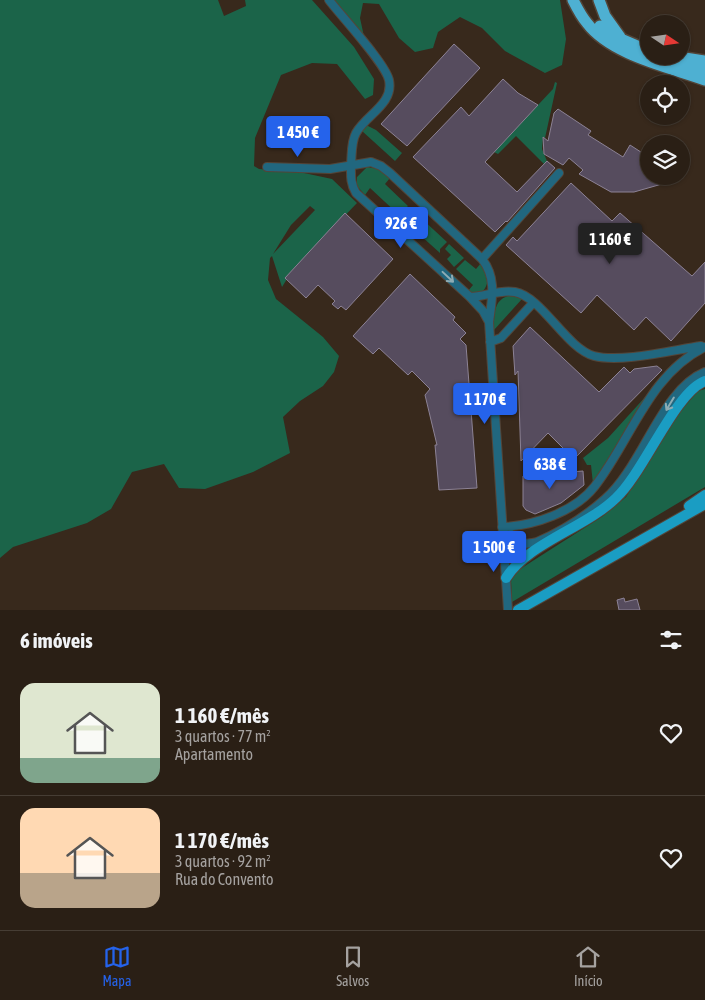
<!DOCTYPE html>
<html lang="pt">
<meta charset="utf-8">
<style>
:root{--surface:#2a1f15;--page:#362c22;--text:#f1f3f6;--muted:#a5a2a0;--line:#463d34;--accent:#2563eb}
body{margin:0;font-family:"Asap Condensed",sans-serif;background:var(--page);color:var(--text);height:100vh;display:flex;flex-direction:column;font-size:19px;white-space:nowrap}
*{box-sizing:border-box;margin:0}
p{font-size:16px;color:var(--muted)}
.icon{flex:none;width:28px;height:28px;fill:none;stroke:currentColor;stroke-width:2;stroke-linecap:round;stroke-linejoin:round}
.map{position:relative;height:610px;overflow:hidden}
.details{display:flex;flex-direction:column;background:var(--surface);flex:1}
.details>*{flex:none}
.needle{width:32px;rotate:103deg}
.fabs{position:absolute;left:640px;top:15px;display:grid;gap:10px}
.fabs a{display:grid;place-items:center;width:50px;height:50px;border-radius:50%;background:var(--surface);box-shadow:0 1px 4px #0004,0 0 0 1px var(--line);font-size:25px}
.price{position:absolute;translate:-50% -42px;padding:0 11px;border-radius:5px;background:var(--accent);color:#fff;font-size:16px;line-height:32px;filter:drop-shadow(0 1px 2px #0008)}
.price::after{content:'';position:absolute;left:50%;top:30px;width:15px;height:11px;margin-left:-8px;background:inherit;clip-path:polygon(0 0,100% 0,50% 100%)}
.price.on{background:#222;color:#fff}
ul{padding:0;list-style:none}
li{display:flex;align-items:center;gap:15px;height:125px;padding:0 20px}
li+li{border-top:1px solid var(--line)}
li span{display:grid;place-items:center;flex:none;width:140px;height:100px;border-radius:15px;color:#555}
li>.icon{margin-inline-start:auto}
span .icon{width:60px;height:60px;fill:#fffc;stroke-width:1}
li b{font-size:21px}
h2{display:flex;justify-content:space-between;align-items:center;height:60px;padding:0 20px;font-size:21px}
.tab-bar{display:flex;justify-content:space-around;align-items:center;height:70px;border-top:1px solid var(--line);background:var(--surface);font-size:14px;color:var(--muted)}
.tab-bar a{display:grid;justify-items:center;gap:2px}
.tab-bar .on{color:var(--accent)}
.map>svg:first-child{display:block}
.green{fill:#1b6449;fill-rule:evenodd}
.building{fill:#564c5e;stroke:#8c8295}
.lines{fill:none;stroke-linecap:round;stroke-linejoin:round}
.minor-casing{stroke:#534539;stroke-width:10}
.major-casing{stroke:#534539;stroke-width:12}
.highway-casing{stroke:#534539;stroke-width:14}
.minor{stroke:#21677f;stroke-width:8}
.major{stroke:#1a9dc3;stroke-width:10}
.highway{stroke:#4eb0d2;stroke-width:11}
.oneway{stroke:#8eacb4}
</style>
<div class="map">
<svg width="705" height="610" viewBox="0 0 705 610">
<rect width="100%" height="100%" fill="#38291c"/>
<path class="green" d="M 0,0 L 218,0 L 224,16 L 246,6 L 245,0 L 312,0 L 354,47 L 374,79 L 373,95 L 365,99 L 337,64 L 312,63 L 281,75 L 255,138 L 254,166 L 259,169 L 304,173 L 332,179 L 357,203 L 286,277 L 287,279 L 282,287 L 272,256 L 270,258 L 268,280 L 276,299 L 323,337 L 339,356 L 334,372 L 323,386 L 300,401 L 283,417 L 290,453 L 253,472 L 205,489 L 179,488 L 164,464 L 132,472 L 111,509 L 87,523 L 13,547 L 0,558 ZM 310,206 L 315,210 L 273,254 L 291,225 Z
M 333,0 L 560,0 L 566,39 L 562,65 L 545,73 L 505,51 L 482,28 L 460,17 L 438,32 L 433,48 L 415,52 L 399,38 L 379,4 L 363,3 L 360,18 L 365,41 Z
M 555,82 L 557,83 L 545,138 L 543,137 L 542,149 L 547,161 L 544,164 L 516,136 L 498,154 L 494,152 L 553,89 Z
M 366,125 L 376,130 L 402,153 L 395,161 L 362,131 Z
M 367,167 L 378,169 L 390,178 L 385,184 L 408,206 L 399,215 L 370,188 L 365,195 L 357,186 L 357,177 Z
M 409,207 L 447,242 L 440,249 L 440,253 L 400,217 Z
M 449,244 L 464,258 L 454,267 L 447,259 L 451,255 L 445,249 Z
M 465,260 L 476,269 L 481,263 C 487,274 491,283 482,292 L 475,294 L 468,291 L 473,285 L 456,269 Z
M 512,295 L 522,299 L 494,330 C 494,314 493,298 512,295 Z
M 705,389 L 705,487 L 512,602 L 511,581 L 517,571 L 603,516 L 626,497 L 678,414 L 698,391 Z
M 647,395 L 593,484 L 591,465 L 587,465 L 583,458 L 608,438 Z"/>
<path class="building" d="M 454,44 L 480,68 L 407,146 L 381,124 Z
M 503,79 L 518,93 L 538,105 L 485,162 L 517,192 L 547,161 L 555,168 L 507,222 L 506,221 L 495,232 L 413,157 L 461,107 L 469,116 Z
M 558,109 L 591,131 L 588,135 L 623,157 L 630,145 L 647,156 L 645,161 L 649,163 L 649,176 L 671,176 L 662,184 L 634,192 L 611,192 L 579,174 L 583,170 L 569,158 L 563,165 L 544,154 L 543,137 L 548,141 L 554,113 Z
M 571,183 L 612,221 L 620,213 L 692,276 L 705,262 L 705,303 L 671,341 L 646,317 L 634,330 L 597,295 L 581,313 L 506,245 L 513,237 L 517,241 Z
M 345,213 L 393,259 L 346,310 L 341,306 L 338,309 L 332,304 L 335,301 L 318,285 L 306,298 L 285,278 Z
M 410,274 L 455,317 L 453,320 L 466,333 L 460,339 L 466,345 L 477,488 L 439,490 L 435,445 L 437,445 L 425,395 L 430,389 L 412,371 L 408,375 L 379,348 L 373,354 L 353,336 Z
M 530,327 L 599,392 L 624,367 L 630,373 L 634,369 L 657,366 L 662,370 L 574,459 L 548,433 L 521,461 L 518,371 L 515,375 L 513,346 Z
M 583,471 L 584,485 L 561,503 L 535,514 L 526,510 L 523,506 L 523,476 Z
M 624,598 L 625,602 L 637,599 L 640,610 L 619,610 L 617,600 Z"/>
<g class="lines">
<defs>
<path id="minor" d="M 329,0 C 342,17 385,63 389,80 C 394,104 366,115 356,133 C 351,142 352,154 351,164 C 351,175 350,183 356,193 L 470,297 L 483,311 L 489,322
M 267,167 L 330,169 L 371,162 L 381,166 L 390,173 L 482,259 C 497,278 492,299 489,322 L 508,610
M 482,259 L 559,173
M 470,297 C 485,297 499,289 515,292 C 542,297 567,349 594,356 C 621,363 673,350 701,346
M 490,342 L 501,338 L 533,303
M 502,527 C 533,526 575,512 595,486 C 631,440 649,374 705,347
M 503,527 L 522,544
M 504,552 C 509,549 516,545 522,544 C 527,543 531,544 537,542 C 560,532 586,516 605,499 C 643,466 661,390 705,372"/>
<path id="major" d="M 689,506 L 705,495
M 504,552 L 523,558
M 506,578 C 528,543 585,528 616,498 C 644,472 675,392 705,381
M 518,610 L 705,504"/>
<path id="highway" d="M 573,0 C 577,8 581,16 587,23 C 611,55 669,67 705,80
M 599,0 L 605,16 L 620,37
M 600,26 L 607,33 L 649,51
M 672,56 L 705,61
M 678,64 L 705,71"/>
</defs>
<use href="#minor" class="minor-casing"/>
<use href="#major" class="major-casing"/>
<use href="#highway" class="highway-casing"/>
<use href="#minor" class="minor"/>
<use href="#major" class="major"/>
<use href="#highway" class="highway"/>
</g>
<defs><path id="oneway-shaft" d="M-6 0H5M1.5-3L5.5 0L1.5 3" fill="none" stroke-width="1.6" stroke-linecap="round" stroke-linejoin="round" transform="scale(1.25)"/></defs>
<g class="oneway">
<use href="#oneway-shaft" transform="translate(448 277) rotate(43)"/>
<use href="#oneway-shaft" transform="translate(670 404) rotate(121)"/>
</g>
</svg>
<div class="fabs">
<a><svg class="needle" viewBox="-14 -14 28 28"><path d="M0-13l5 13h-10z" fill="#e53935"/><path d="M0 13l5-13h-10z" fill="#a5a2a0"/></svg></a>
<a><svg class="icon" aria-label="locate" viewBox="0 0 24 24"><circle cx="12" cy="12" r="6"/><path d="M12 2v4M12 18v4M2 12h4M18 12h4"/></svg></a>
<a><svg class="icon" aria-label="layers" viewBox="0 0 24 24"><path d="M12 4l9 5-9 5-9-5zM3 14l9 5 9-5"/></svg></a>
</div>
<b class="price" style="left:298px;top:158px">1 450 €</b>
<b class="price" style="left:401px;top:249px">926 €</b>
<b class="price on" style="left:610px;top:265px">1 160 €</b>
<b class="price" style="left:485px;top:425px">1 170 €</b>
<b class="price" style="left:550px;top:490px">638 €</b>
<b class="price" style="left:494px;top:573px">1 500 €</b>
</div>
<section class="details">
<h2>6 imóveis<svg class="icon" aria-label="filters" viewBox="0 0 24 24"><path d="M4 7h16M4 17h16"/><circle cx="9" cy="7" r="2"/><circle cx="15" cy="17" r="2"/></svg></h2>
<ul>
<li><span style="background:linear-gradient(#dfe7d0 75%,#7fa58c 0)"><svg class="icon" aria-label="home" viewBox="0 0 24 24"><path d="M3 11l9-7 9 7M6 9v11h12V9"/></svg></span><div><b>1 160 €/mês</b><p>3 quartos · 77 m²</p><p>Apartamento</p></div><svg class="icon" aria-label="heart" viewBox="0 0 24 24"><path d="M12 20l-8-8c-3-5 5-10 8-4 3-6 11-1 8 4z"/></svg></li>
<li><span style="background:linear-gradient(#ffd9b3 65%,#b9a48a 0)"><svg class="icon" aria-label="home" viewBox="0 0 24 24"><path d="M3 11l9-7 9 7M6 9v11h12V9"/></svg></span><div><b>1 170 €/mês</b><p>3 quartos · 92 m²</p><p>Rua do Convento</p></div><svg class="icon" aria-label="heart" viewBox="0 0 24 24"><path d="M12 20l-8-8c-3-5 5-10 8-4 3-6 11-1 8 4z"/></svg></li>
</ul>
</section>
<nav class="tab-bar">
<a class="on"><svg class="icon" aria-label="map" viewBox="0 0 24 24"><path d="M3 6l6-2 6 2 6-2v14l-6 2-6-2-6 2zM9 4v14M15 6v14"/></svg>Mapa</a>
<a><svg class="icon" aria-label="saved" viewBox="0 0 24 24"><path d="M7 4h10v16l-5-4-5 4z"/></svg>Salvos</a>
<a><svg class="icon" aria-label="home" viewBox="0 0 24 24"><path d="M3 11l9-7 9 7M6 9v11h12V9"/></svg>Início</a>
</nav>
